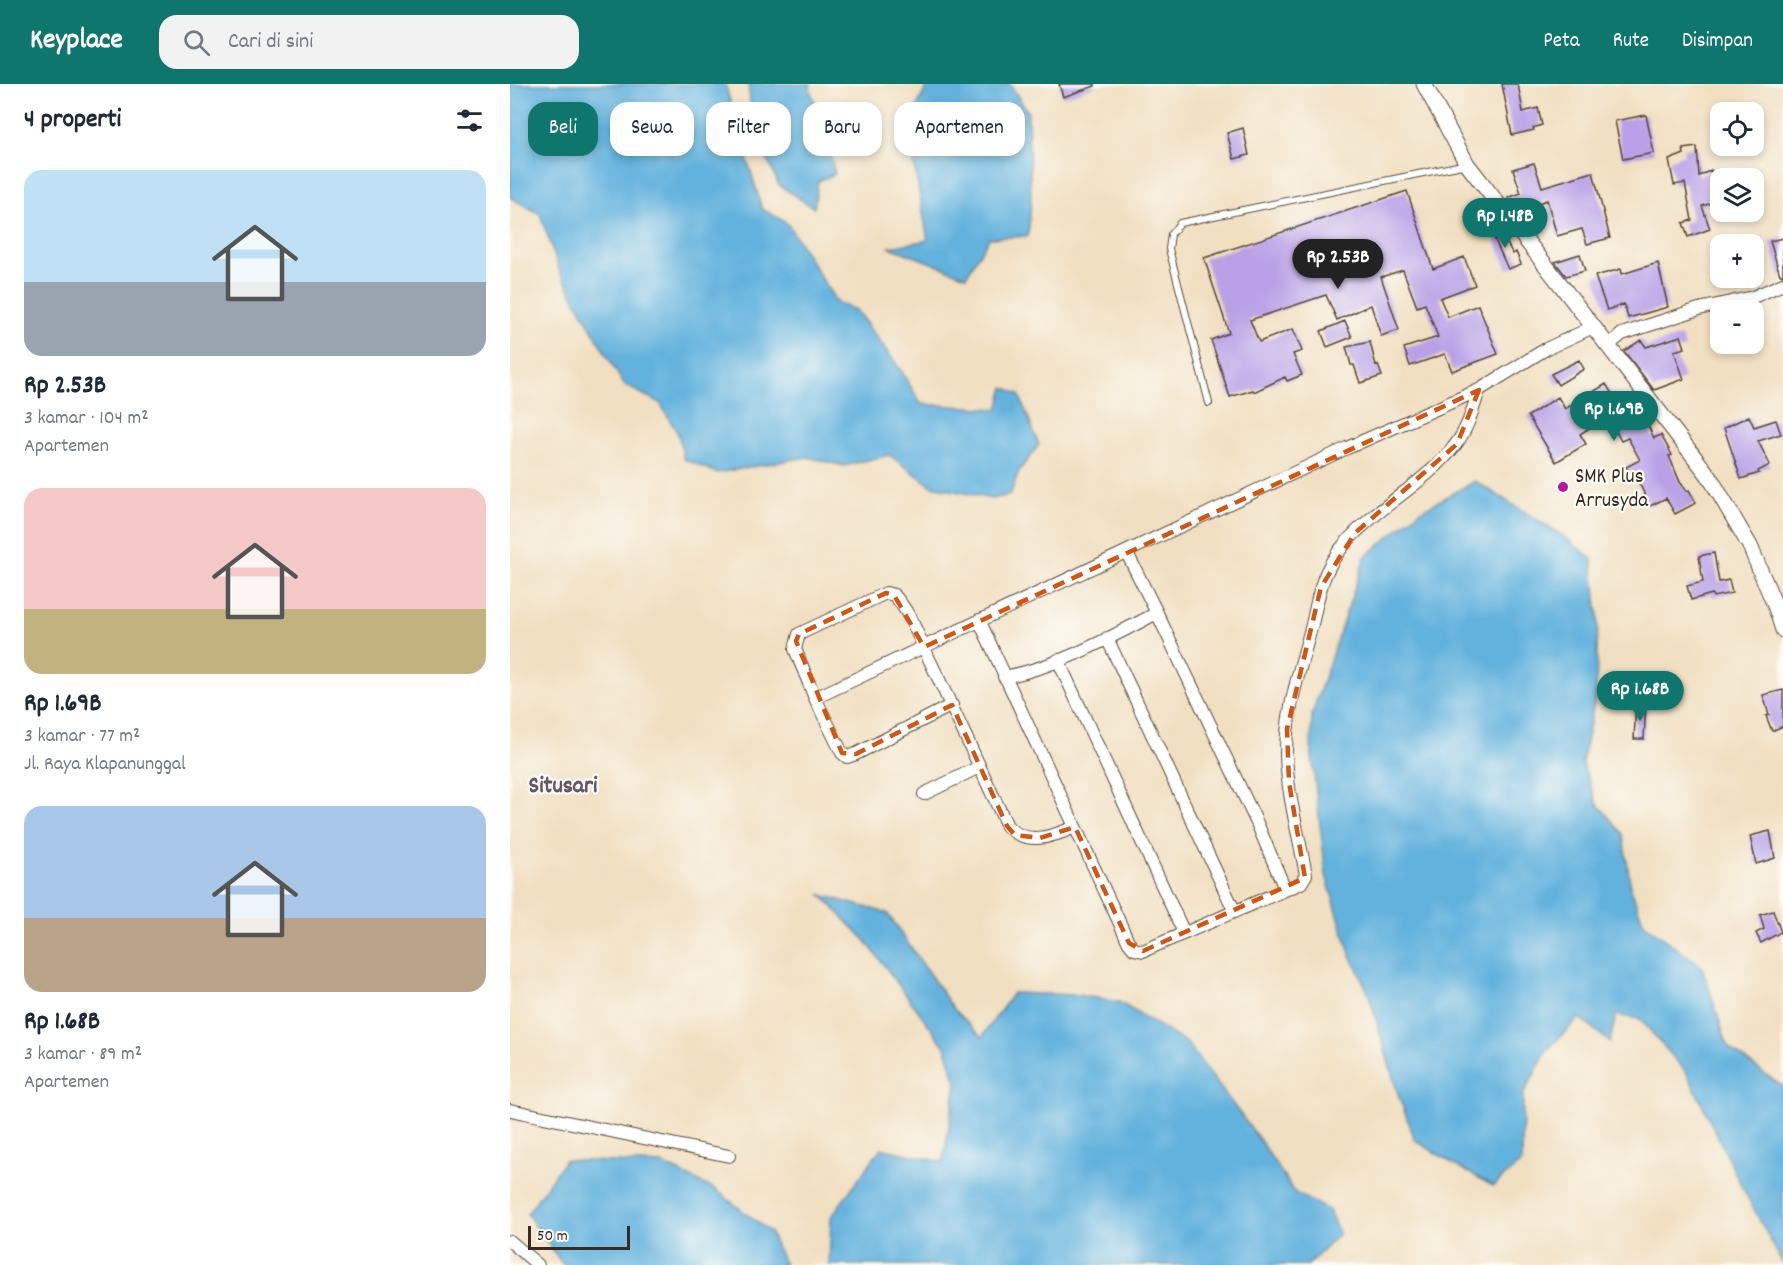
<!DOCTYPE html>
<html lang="id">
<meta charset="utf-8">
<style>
:root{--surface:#fff;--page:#f2f2f3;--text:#1f2937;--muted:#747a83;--accent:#0f766e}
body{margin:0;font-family:Dekko,sans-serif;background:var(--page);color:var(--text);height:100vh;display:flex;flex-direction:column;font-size:22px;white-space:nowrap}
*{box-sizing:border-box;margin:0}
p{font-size:20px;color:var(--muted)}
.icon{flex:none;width:33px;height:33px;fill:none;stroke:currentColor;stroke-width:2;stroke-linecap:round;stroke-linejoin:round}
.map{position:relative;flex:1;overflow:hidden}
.sheet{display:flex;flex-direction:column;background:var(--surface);width:510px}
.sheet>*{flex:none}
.banner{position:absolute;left:18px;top:18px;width:570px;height:54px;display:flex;gap:12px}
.buttons{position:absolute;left:1200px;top:18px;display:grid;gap:12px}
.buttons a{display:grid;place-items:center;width:54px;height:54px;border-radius:12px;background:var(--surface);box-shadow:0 3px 9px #0003;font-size:30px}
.scale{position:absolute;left:18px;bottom:15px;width:102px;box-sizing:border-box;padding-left:6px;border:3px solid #3b2a1e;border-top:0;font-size:16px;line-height:21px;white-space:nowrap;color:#3b2a1e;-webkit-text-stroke:4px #fdfcf7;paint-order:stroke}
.price{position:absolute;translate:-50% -51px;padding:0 14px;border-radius:21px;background:var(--accent);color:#fff;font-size:20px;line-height:39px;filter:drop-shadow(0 2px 3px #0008)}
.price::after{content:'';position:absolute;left:50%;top:36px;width:18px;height:14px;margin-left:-9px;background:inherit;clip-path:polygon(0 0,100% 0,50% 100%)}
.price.on{background:#222;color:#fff}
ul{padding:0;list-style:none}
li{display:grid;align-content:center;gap:12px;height:318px;padding:0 24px}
li span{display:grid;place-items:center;height:186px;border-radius:18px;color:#555}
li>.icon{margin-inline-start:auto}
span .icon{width:108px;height:108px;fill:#fffc;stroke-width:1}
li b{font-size:26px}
h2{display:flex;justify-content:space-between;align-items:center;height:72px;padding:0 24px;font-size:26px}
.tag{padding:0 21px;border-radius:18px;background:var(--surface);box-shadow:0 3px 9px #0003;font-size:21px;line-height:54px}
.tag.on{background:var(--accent);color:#fff}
header{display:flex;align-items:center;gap:36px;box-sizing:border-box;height:84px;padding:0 30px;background:var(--accent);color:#fff}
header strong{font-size:28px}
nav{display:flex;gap:33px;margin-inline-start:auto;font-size:21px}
.search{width:420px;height:54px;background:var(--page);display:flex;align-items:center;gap:15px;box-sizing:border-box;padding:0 21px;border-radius:18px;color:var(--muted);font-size:22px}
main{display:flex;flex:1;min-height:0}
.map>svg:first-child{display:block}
.water{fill:#64b2de;stroke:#506e7e;stroke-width:1.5}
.building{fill:#baa1e7}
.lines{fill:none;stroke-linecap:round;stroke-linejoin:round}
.service-casing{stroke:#564536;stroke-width:8}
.minor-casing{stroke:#564536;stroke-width:14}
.tertiary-casing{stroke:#564536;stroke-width:17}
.service{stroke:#fff;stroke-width:6}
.minor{stroke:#fff;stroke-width:12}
.tertiary{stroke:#fff;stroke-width:15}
.marked{fill:none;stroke:#d7540e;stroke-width:4.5;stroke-dasharray:12 8;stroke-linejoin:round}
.poi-dot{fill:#b5179e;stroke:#fdfcf7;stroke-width:2}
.labels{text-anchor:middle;stroke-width:4.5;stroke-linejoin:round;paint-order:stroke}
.poi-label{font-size:21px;fill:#3b2a1e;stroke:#fdfcf7;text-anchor:start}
.quarter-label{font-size:24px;font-weight:bold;fill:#675464;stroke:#fdfcf7}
</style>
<header>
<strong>Keyplace</strong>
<div class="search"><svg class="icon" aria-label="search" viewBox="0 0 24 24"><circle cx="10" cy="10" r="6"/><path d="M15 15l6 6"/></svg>Cari di sini</div>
<nav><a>Peta</a><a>Rute</a><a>Disimpan</a></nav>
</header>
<main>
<section class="sheet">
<h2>4 properti<svg class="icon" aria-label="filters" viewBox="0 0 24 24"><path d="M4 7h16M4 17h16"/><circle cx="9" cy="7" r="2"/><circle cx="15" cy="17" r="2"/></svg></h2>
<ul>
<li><span style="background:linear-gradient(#bfe0f5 60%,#9aa5b1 0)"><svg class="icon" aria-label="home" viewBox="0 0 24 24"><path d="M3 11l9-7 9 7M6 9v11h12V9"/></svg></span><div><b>Rp 2.53B</b><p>3 kamar · 104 m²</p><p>Apartemen</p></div></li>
<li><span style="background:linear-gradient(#f6c9c9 65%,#c2b280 0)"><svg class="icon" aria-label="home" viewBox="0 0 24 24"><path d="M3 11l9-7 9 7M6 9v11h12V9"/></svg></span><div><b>Rp 1.69B</b><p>3 kamar · 77 m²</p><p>Jl. Raya Klapanunggal</p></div></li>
<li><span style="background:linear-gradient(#a9c7e8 60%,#b9a48a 0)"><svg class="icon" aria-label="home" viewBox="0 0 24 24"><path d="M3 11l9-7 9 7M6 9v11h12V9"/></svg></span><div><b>Rp 1.68B</b><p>3 kamar · 89 m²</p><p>Apartemen</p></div></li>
</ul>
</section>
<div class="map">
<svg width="1273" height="1181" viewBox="0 0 1273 1181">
<rect width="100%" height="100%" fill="#fdfcf7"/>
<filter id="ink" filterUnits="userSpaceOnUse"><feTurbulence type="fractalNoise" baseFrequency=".0167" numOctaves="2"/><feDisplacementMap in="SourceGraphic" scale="12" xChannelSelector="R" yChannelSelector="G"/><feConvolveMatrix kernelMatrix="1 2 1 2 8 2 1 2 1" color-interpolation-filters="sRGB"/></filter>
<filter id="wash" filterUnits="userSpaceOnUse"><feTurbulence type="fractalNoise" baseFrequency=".008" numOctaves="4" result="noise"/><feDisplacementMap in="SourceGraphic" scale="24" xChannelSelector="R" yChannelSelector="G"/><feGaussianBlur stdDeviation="1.35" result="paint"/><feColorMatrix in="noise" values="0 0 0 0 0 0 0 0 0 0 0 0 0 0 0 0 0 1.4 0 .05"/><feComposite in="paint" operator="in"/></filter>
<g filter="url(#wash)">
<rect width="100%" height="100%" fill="#f1dfc1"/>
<path class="water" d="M 0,0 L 215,0 L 252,125 L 277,139 L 327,219 L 346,226 L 392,288 L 411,320 L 488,325 L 494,303 L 509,310 L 529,361 L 509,387 L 500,411 L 482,415 L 422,402 L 379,371 L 334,382 L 297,373 L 207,389 L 174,375 L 168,350 L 150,319 L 114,301 L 89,258 L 50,188 L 30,130 L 0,113 Z
M 238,0 L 301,0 L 300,6 L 311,33 L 325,90 L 308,97 L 304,124 L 269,101 L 244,47 Z
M 418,0 L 500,0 L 518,28 L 521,119 L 518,152 L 479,154 L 456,192 L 380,163 L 418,156 L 397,42 Z
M 965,397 L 1055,453 L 1082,475 L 1088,531 L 1086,610 L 1072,678 L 1087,719 L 1113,750 L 1121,805 L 1134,840 L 1192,883 L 1218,963 L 1273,1003 L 1273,1180 L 1233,1105 L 1177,989 L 1130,935 L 1106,931 L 1100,958 L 1069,934 L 1038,965 L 1013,1011 L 1012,1078 L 983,1102 L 945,1081 L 905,1056 L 887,1007 L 858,908 L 839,867 L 816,791 L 801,665 L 802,630 L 855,473 L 910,427 Z
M 311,811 L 377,829 L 443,924 L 472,953 L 503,909 L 568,911 L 609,918 L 677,959 L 749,1055 L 785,1109 L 819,1126 L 829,1150 L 798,1181 L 319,1181 L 321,1133 L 371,1064 L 433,1078 L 446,999 L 436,964 L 355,856 Z
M 55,1076 L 152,1080 L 206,1106 L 260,1148 L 275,1181 L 53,1181 L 17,1130 Z"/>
<g id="blocks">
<path class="building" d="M 549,0 L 585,0 L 585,2 L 553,13 Z
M 992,0 L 1008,0 L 1013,28 L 1028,24 L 1032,41 L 1023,44 L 1024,46 L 1002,51 Z
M 1136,31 L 1144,69 L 1113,75 L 1105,37 Z
M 733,44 L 739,71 L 724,75 L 717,49 Z
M 1187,63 L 1189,92 L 1201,86 L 1206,95 L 1210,94 L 1210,117 L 1192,122 L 1200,145 L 1178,153 L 1173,139 L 1182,136 L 1175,99 L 1164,101 L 1159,76 L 1174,70 L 1173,65 Z
M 1024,79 L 1032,103 L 1083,88 L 1100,154 L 1077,160 L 1072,145 L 1047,152 L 1037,116 L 1006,127 L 998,114 L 1011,109 L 1003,85 Z
M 897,107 L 923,185 L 954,173 L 965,201 L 930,214 L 938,233 L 968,221 L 988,270 L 942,287 L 935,270 L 900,282 L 894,264 L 928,253 L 915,220 L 907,223 L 893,186 L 871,193 L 889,246 L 871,252 L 861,221 L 827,236 L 816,211 L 740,236 L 749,258 L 783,245 L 792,267 L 783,270 L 792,291 L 777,297 L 775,293 L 744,308 L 743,306 L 720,313 L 701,256 L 719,249 L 694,174 Z
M 987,142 L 1003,170 L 1006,168 L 1011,180 L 998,185 L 980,145 Z
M 1273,154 L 1273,191 L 1270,191 L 1260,157 Z
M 1070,170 L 1075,187 L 1056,192 L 1045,178 Z
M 1148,179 L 1158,223 L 1118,234 L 1114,220 L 1097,226 L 1085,192 L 1111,185 L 1112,190 Z
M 835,237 L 842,253 L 817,263 L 811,247 Z
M 1171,252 L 1175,264 L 1164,267 L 1174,295 L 1144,306 L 1114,267 L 1131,256 L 1136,263 Z
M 860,258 L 866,282 L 868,281 L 872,292 L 850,299 L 844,281 L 841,281 L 836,263 Z
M 1069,276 L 1074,285 L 1048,301 L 1041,290 Z
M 1096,300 L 1112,326 L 1127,319 L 1144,354 L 1151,351 L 1162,371 L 1159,372 L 1170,398 L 1177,407 L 1179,406 L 1186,419 L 1165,430 L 1156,414 L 1140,422 L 1131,403 L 1116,383 L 1130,376 L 1118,354 L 1111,357 L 1098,332 L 1070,350 L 1076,360 L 1046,378 L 1018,332 L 1048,313 L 1055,325 Z
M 1239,332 L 1244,343 L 1266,336 L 1271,350 L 1248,357 L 1260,381 L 1248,387 L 1249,389 L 1231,395 L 1214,344 Z
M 1204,469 L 1209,498 L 1219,496 L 1222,509 L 1203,513 L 1202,510 L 1181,516 L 1177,502 L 1193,498 L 1189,472 Z
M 1273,606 L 1273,642 L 1262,647 L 1256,632 L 1259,631 L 1253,611 Z
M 1126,620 L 1136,621 L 1134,655 L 1124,655 Z
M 1260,747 L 1265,774 L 1246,780 L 1240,752 Z
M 1263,827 L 1271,848 L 1251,859 L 1246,849 L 1254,845 L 1250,831 Z"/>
</g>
</g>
<g filter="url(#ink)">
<use href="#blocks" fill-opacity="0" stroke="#564536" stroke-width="1.5"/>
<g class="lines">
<defs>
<path id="service" d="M 699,319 L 659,165 L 661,150 L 670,139 L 957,80"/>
<path id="minor" d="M 1098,262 L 1112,250 L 1189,225 L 1243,213 L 1273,200
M 617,469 L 647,529
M 469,536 L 619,859 L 624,865 L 633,867 L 791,799 L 796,791 C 789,751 777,710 776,669 C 776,627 790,585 801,544 C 806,526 808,505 817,487 C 823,474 833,461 843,451 C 875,418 918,397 946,360 C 958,344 963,325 969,306
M 597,554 L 724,826
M 548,576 L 674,849
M 494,593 C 548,583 599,554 647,529 L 747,739 L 775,805
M 305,614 L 837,364 L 969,306 L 1036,265 L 1083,243
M 442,621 L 346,670 L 337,673 L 332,669 L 305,614 L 285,565 L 289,550 L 376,509 L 384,511 C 401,529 410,557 421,579 C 447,633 472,688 497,742 C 516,762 542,753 565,743
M 414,710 L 469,683
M 0,1026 L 219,1072
M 0,1157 L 28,1181"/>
<path id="tertiary" d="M 914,0 L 957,80 L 1199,392 L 1240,462 L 1266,524 L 1273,546"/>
</defs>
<use href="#service" class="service-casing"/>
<use href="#minor" class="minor-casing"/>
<use href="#tertiary" class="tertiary-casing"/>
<use href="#service" class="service"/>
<use href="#minor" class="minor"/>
<use href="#tertiary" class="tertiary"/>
</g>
</g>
<path class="marked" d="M 969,306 L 947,360 L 845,449 L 811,503 L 777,645 L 779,698 L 795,794 L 633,867 L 619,859 L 565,743 L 530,754 L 505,751 L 497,742 L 442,621 L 346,670 L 332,669 L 286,557 L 289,550 L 376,509 L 384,511 L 414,563 Z"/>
<circle class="poi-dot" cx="1053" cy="403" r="6"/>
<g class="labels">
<g class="poi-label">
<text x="1065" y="398">SMK Plus<tspan x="1065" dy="24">Arrusyda</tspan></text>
</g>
<g class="quarter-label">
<text x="53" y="708">Situsari</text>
</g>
</g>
</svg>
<div class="buttons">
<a><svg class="icon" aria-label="locate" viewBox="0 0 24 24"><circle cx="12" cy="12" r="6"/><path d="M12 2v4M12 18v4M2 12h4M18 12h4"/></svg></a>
<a><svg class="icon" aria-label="layers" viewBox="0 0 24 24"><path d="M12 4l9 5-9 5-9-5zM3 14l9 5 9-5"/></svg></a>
<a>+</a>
<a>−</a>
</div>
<div class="scale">50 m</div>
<b class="price" style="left:995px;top:165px">Rp 1.48B</b>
<b class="price on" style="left:828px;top:206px">Rp 2.53B</b>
<b class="price" style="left:1104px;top:358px">Rp 1.69B</b>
<b class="price" style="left:1130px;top:638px">Rp 1.68B</b>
<div class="banner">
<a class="tag on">Beli</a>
<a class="tag">Sewa</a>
<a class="tag">Filter</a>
<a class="tag">Baru</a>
<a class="tag">Apartemen</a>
</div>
</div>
</main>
